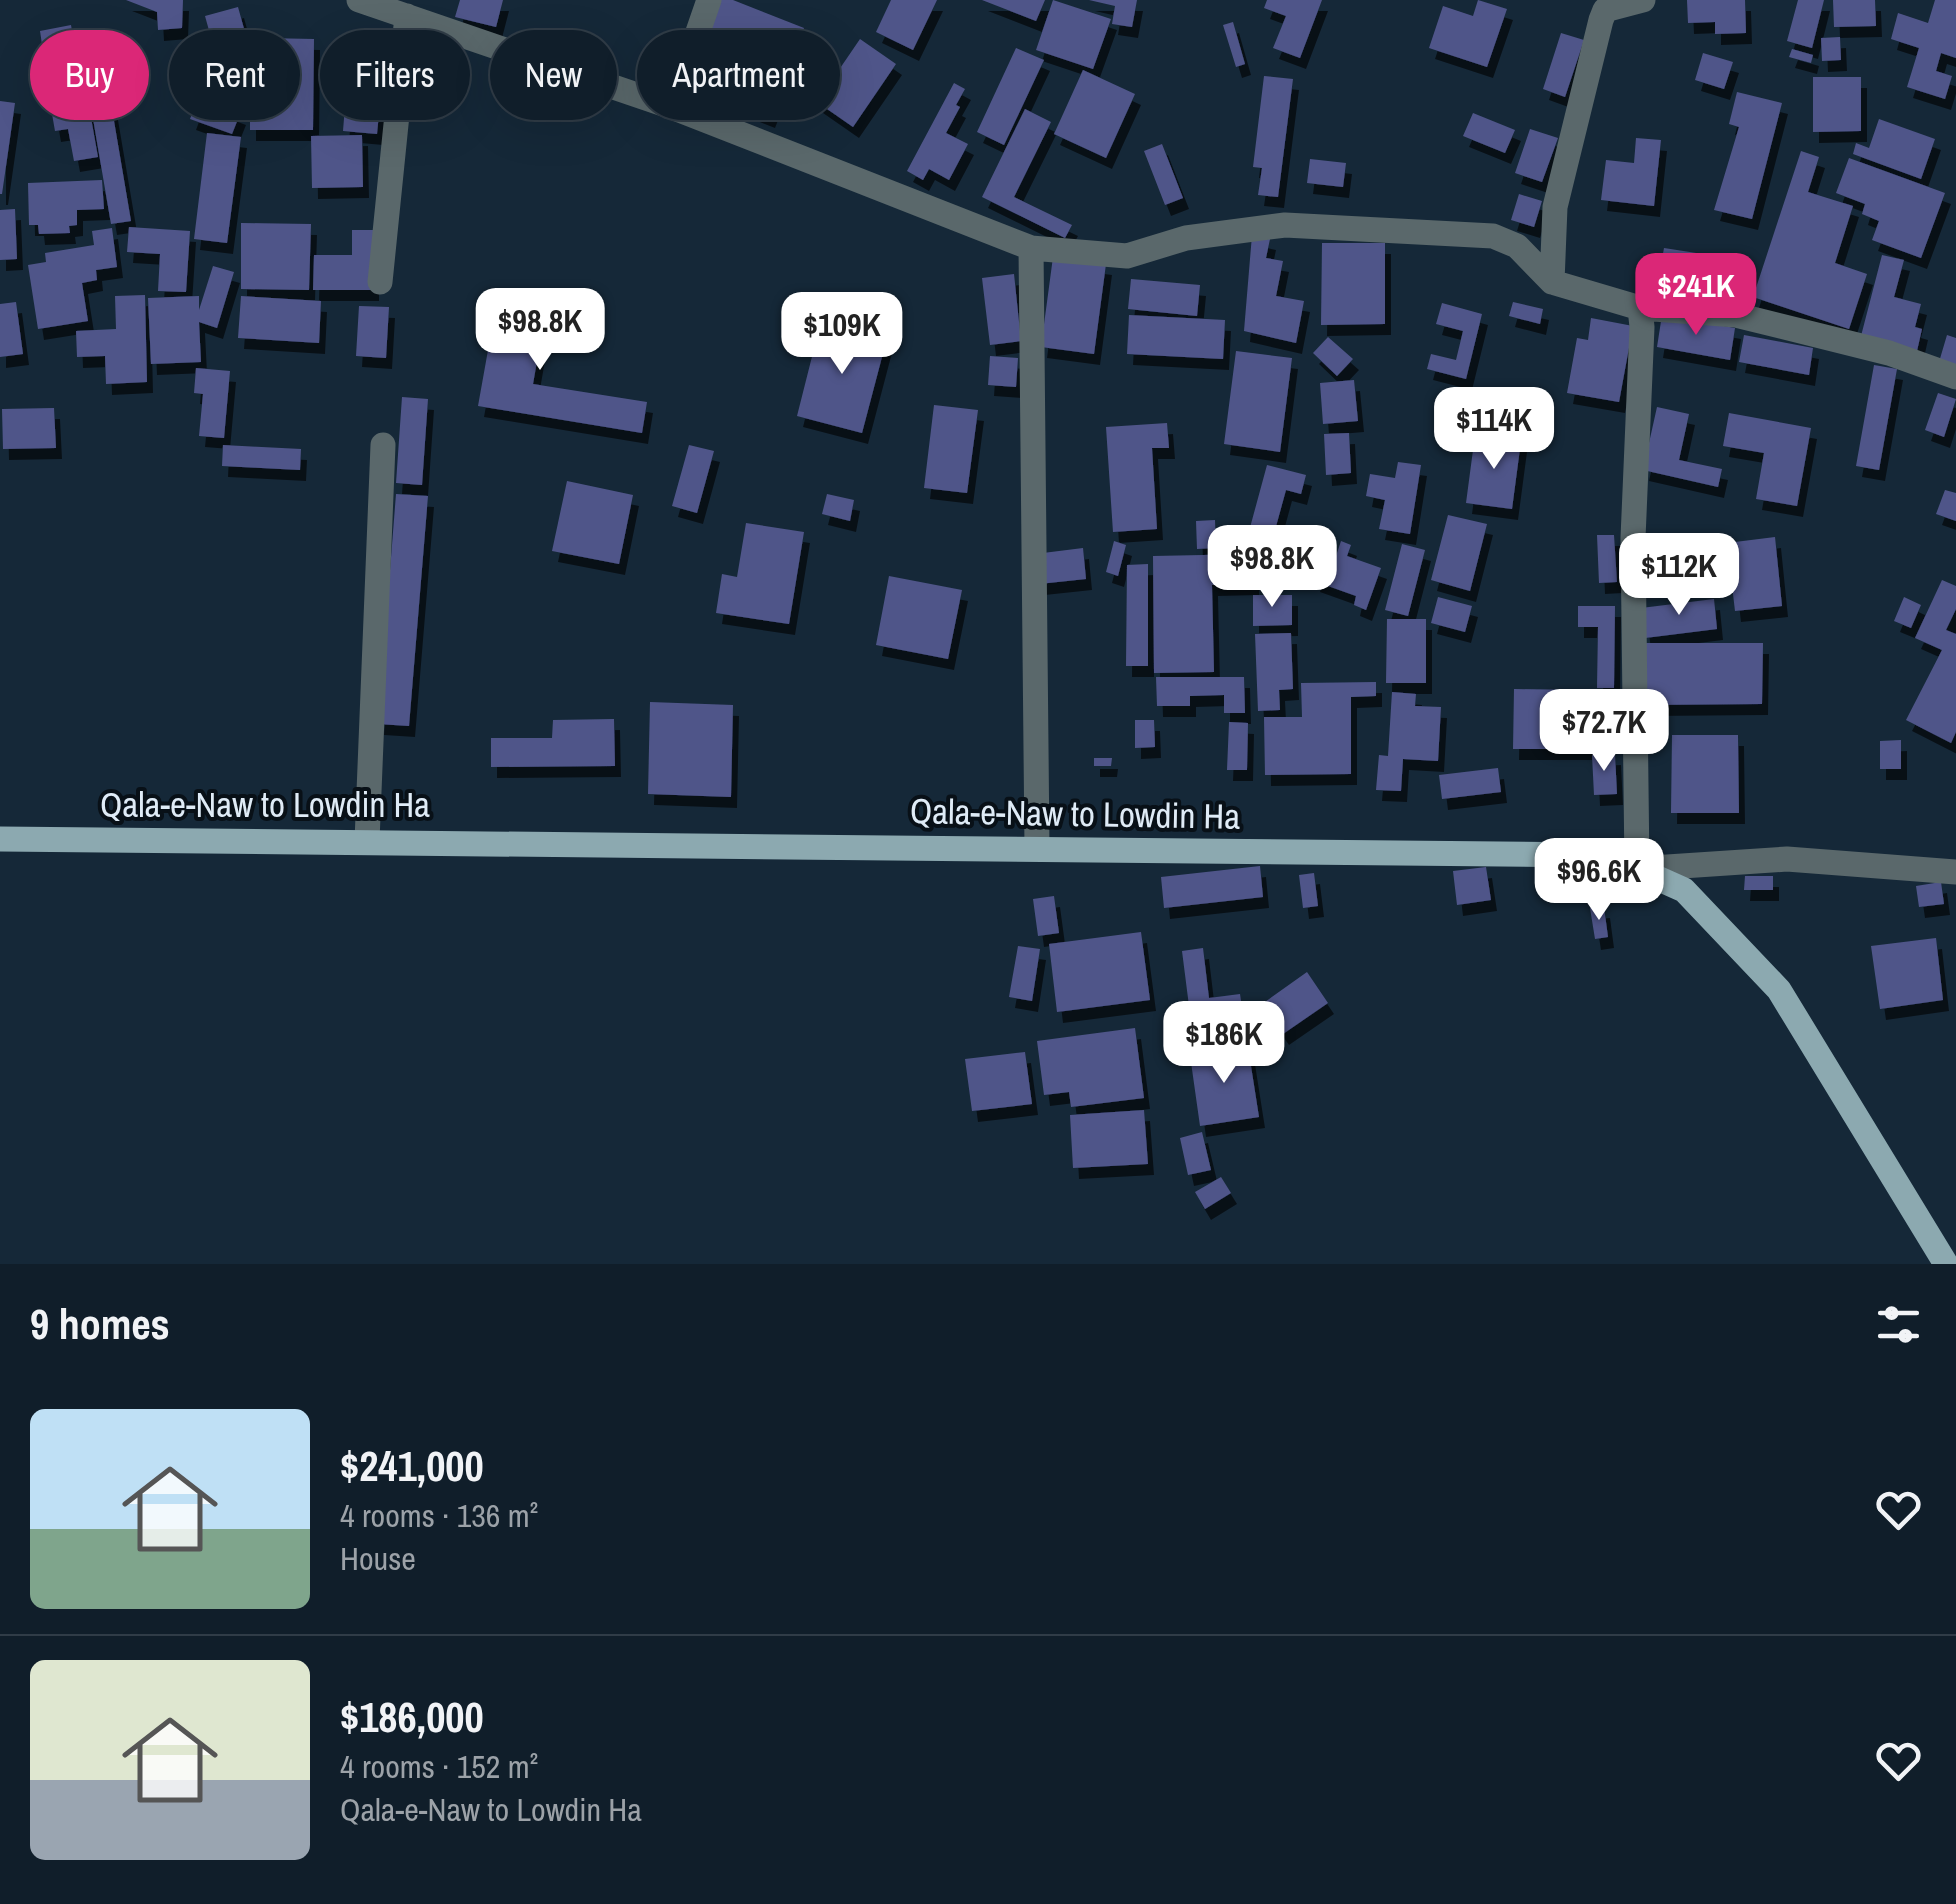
<!DOCTYPE html>
<meta charset="utf-8">
<style>
:root{--surface:#101e2a;--page:#1e2b36;--text:#f1f3f6;--muted:#9ca2a8;--line:#303c47;--accent:#db2777}
body{margin:0;font-family:"Archivo Narrow",sans-serif;background:var(--page);color:var(--text);height:100vh;display:flex;flex-direction:column;font-size:38px;white-space:nowrap}
*{box-sizing:border-box;margin:0}
p{font-size:32px;color:var(--muted)}
.icon{flex:none;width:55px;height:55px;fill:none;stroke:currentColor;stroke-width:2;stroke-linecap:round;stroke-linejoin:round}
.map{position:relative;height:1264px;overflow:hidden}
.sheet{display:flex;flex-direction:column;background:var(--surface);flex:1}
.sheet>*{flex:none}
.hud{position:absolute;left:30px;top:30px;width:1000px;height:90px;display:flex;gap:20px}
.price{position:absolute;translate:-50% -85px;padding:0 22px;border-radius:20px;background:#fff;color:#222;font-size:32px;line-height:65px;filter:drop-shadow(0 2px 5px #0008)}
.price::after{content:'';position:absolute;left:50%;top:60px;width:30px;height:22px;margin-left:-15px;background:inherit;clip-path:polygon(0 0,100% 0,50% 100%)}
.price.on{background:var(--accent);color:#fff}
ul{padding:0;list-style:none}
li{display:flex;align-items:center;gap:30px;height:250px;padding:0 30px}
li+li{border-top:2px solid var(--line)}
li span{display:grid;place-items:center;flex:none;width:280px;height:200px;border-radius:15px;color:#555}
li>.icon{margin-inline-start:auto}
span .icon{width:120px;height:120px;fill:#fffc;stroke-width:1}
li b{font-size:42px}
h2{display:flex;justify-content:space-between;align-items:center;height:120px;padding:0 30px;font-size:42px}
.tag{padding:0 35px;border-radius:45px;background:var(--surface);box-shadow:0 10px 40px #0002,0 0 0 2px var(--line);font-size:35px;line-height:90px}
.tag.on{background:var(--accent);color:#fff}
.map>svg:first-child{display:block}
.building{fill:#4f5589;filter:url(#shadow)}
.lines{fill:none;stroke-linecap:round;stroke-linejoin:round}
.minor{stroke:#5a686b;stroke-width:25}
.major{stroke:#8ca9b0;stroke-width:25}
.labels{text-anchor:middle;stroke-width:8;stroke-linejoin:round;paint-order:stroke}
.street-label{font-size:35px;fill:#dfebf6;stroke:#081017}
</style>
<div class="map">
<svg width="1956" height="1264" viewBox="0 0 1956 1264">
<defs>
<filter id="shadow"><feDropShadow dx="6" dy="11" stdDeviation="0" flood-color="#0009"/></filter>
</defs>
<rect width="100%" height="100%" fill="#152838"/>
<path class="building" d="M 126,0 L 183,0 L 182,28 L 158,30 L 157,12 Z
M 460,0 L 503,0 L 496,27 L 455,17 Z
M 715,0 L 733,0 L 804,28 L 769,117 L 710,94 L 731,42 L 703,30 Z
M 891,0 L 937,0 L 913,50 L 876,32 Z
M 982,0 L 1045,0 L 1036,21 Z
M 1053,0 L 1111,19 L 1093,69 L 1036,50 Z
M 1089,0 L 1137,0 L 1132,27 L 1112,24 L 1115,6 Z
M 1267,0 L 1322,0 L 1300,58 L 1273,48 L 1286,16 L 1264,8 Z
M 1478,0 L 1507,9 L 1487,67 L 1429,48 L 1443,6 L 1473,16 Z
M 1687,0 L 1745,0 L 1746,33 L 1715,34 L 1715,22 L 1688,23 Z
M 1798,0 L 1824,0 L 1812,48 L 1787,41 Z
M 1833,0 L 1875,0 L 1876,26 L 1834,27 Z
M 1935,0 L 1956,0 L 1956,58 L 1941,53 L 1936,71 L 1952,76 L 1945,99 L 1907,87 L 1919,48 L 1891,39 L 1898,13 L 1928,23 Z
M 238,7 L 256,72 L 223,81 L 205,16 Z
M 1233,22 L 1245,64 L 1236,67 L 1223,25 Z
M 71,25 L 80,78 L 48,84 L 47,75 L 57,73 L 54,56 L 44,58 L 40,31 Z
M 1561,33 L 1584,40 L 1565,97 L 1543,89 Z
M 1840,37 L 1841,60 L 1822,61 L 1821,38 Z
M 265,38 L 314,39 L 313,130 L 250,130 L 250,94 L 264,94 Z
M 860,39 L 896,64 L 853,127 L 817,102 Z
M 1016,48 L 1044,60 L 1004,145 L 977,132 Z
M 1792,49 L 1813,55 L 1811,63 L 1789,57 Z
M 1703,53 L 1733,62 L 1724,89 L 1695,80 Z
M 104,62 L 131,221 L 111,224 L 84,66 Z
M 1083,70 L 1135,94 L 1106,158 L 1054,134 Z
M 1264,76 L 1293,79 L 1278,197 L 1258,195 L 1262,168 L 1253,167 Z
M 1813,77 L 1861,77 L 1861,131 L 1813,132 Z
M 205,78 L 226,86 L 219,106 L 240,114 L 232,134 L 190,119 Z
M 358,81 L 382,83 L 377,134 L 343,131 L 345,106 L 356,107 Z
M 954,83 L 965,89 L 956,105 L 960,107 L 946,133 L 968,144 L 949,180 L 929,169 L 923,180 L 907,171 Z
M 85,84 L 98,157 L 74,161 L 68,129 L 55,131 L 48,91 Z
M 1737,92 L 1782,103 L 1752,219 L 1714,210 L 1739,127 L 1729,124 Z
M 0,101 L 15,103 L 2,194 L 0,194 Z
M 1025,109 L 1051,122 L 1014,197 L 1072,225 L 1065,238 L 982,197 Z
M 1473,113 L 1515,130 L 1505,153 L 1463,136 Z
M 1879,119 L 1935,139 L 1921,179 L 1853,154 L 1856,143 L 1869,148 Z
M 1530,129 L 1558,138 L 1542,182 L 1515,173 Z
M 207,133 L 241,137 L 227,243 L 194,239 Z
M 362,135 L 363,187 L 312,188 L 311,136 Z
M 1636,138 L 1661,140 L 1654,206 L 1601,200 L 1606,160 L 1634,163 Z
M 1162,144 L 1183,198 L 1165,205 L 1144,151 Z
M 1801,151 L 1819,157 L 1808,192 L 1853,206 L 1835,263 L 1867,274 L 1849,329 L 1753,297 Z
M 1849,158 L 1945,193 L 1921,258 L 1872,240 L 1879,221 L 1862,214 L 1865,204 L 1836,193 Z
M 1310,159 L 1346,163 L 1343,187 L 1307,183 Z
M 102,180 L 104,209 L 77,210 L 77,225 L 69,226 L 70,233 L 39,234 L 38,225 L 29,225 L 28,183 Z
M 1519,194 L 1542,201 L 1534,227 L 1511,220 Z
M 15,209 L 17,259 L 0,260 L 0,210 Z
M 241,223 L 311,224 L 309,290 L 241,289 Z
M 129,227 L 190,231 L 186,292 L 158,291 L 160,254 L 127,252 Z
M 112,228 L 117,267 L 96,270 L 97,280 L 82,283 L 88,321 L 38,329 L 28,265 L 46,262 L 45,253 L 94,245 L 92,231 Z
M 352,230 L 373,230 L 373,290 L 313,290 L 314,255 L 352,255 Z
M 1252,235 L 1270,239 L 1266,258 L 1283,261 L 1276,296 L 1304,301 L 1296,343 L 1244,331 Z
M 1322,243 L 1385,243 L 1385,324 L 1321,325 Z
M 1664,248 L 1722,257 L 1715,297 L 1657,287 Z
M 1882,255 L 1904,260 L 1894,297 L 1921,304 L 1915,327 L 1922,329 L 1917,351 L 1861,336 Z
M 1053,257 L 1106,264 L 1094,354 L 1041,347 Z
M 213,266 L 234,272 L 217,328 L 199,322 L 201,362 L 151,364 L 148,298 L 199,296 L 199,310 Z
M 1014,274 L 1021,341 L 990,345 L 982,278 Z
M 1131,279 L 1200,285 L 1197,316 L 1128,309 Z
M 488,294 L 547,304 L 533,384 L 647,402 L 642,433 L 478,406 L 490,339 L 481,337 Z
M 145,295 L 147,382 L 106,384 L 105,356 L 77,357 L 76,331 L 116,329 L 115,296 Z
M 241,296 L 321,301 L 319,343 L 238,338 Z
M 16,302 L 23,354 L 0,357 L 0,304 Z
M 1513,302 L 1543,309 L 1540,324 L 1509,316 Z
M 1442,303 L 1482,314 L 1466,379 L 1427,369 L 1431,354 L 1456,360 L 1463,331 L 1436,324 Z
M 359,306 L 389,307 L 386,358 L 356,356 Z
M 1129,315 L 1225,320 L 1223,359 L 1127,354 Z
M 1662,315 L 1735,328 L 1730,360 L 1657,347 Z
M 1591,318 L 1633,326 L 1619,402 L 1567,393 L 1577,338 L 1588,340 Z
M 821,321 L 887,338 L 862,433 L 797,416 Z
M 1744,335 L 1813,348 L 1809,375 L 1739,362 Z
M 1947,335 L 1956,338 L 1956,367 L 1939,362 Z
M 1328,337 L 1353,359 L 1337,376 L 1313,353 Z
M 1236,351 L 1292,358 L 1280,452 L 1224,444 Z
M 990,356 L 1018,358 L 1016,387 L 988,385 Z
M 1874,365 L 1897,369 L 1879,470 L 1856,466 Z
M 196,368 L 230,371 L 224,438 L 199,436 L 203,394 L 194,393 Z
M 1354,380 L 1358,421 L 1323,424 L 1320,383 Z
M 1938,393 L 1956,399 L 1944,437 L 1925,430 Z
M 402,397 L 428,399 L 422,485 L 396,483 Z
M 934,405 L 978,410 L 967,493 L 924,488 Z
M 1657,407 L 1689,414 L 1679,460 L 1722,469 L 1718,487 L 1643,470 Z
M 54,408 L 56,448 L 3,449 L 2,409 Z
M 1729,413 L 1811,428 L 1797,506 L 1756,499 L 1764,453 L 1723,446 Z
M 1167,423 L 1169,448 L 1152,448 L 1157,529 L 1113,532 L 1106,427 Z
M 1349,433 L 1351,473 L 1326,475 L 1324,434 Z
M 1475,435 L 1521,441 L 1512,509 L 1466,503 Z
M 223,445 L 301,449 L 300,470 L 222,466 Z
M 689,445 L 714,451 L 697,513 L 672,506 Z
M 1398,462 L 1421,465 L 1410,534 L 1379,529 L 1385,500 L 1366,496 L 1370,474 L 1395,478 Z
M 1267,465 L 1306,475 L 1301,494 L 1286,490 L 1272,541 L 1248,535 Z
M 567,481 L 633,495 L 619,564 L 552,551 Z
M 1945,490 L 1956,493 L 1956,521 L 1936,514 Z
M 396,494 L 428,496 L 409,726 L 378,724 Z
M 827,494 L 854,500 L 850,521 L 822,514 Z
M 1448,515 L 1487,524 L 1470,591 L 1431,580 Z
M 1215,520 L 1216,548 L 1197,549 L 1196,521 Z
M 746,523 L 804,532 L 789,624 L 716,613 L 722,574 L 737,577 Z
M 1597,535 L 1614,535 L 1617,582 L 1599,583 Z
M 1775,537 L 1782,606 L 1735,611 L 1727,543 Z
M 1114,541 L 1126,545 L 1118,576 L 1106,572 Z
M 1341,541 L 1351,545 L 1347,556 L 1381,568 L 1366,610 L 1354,605 L 1356,596 L 1314,581 L 1324,552 L 1336,556 Z
M 1402,544 L 1425,550 L 1408,616 L 1385,610 Z
M 1083,548 L 1086,579 L 1039,584 L 1035,554 Z
M 1253,554 L 1253,584 L 1212,585 L 1214,672 L 1154,673 L 1153,556 Z
M 1148,564 L 1148,666 L 1126,666 L 1127,565 Z
M 889,576 L 962,590 L 948,659 L 876,645 Z
M 1942,580 L 1956,586 L 1956,609 L 1946,630 L 1956,634 L 1956,732 L 1951,743 L 1906,720 L 1942,650 L 1915,638 Z
M 1253,595 L 1292,595 L 1292,625 L 1253,626 Z
M 1438,597 L 1472,606 L 1465,632 L 1431,623 Z
M 1904,597 L 1921,605 L 1911,628 L 1894,621 Z
M 1714,599 L 1717,629 L 1645,638 L 1641,608 Z
M 1578,606 L 1615,606 L 1614,688 L 1597,688 L 1598,627 L 1578,627 Z
M 1387,619 L 1426,619 L 1426,683 L 1386,683 Z
M 1291,633 L 1293,689 L 1279,690 L 1280,710 L 1258,711 L 1255,634 Z
M 1645,643 L 1763,643 L 1762,704 L 1645,705 Z
M 1156,677 L 1244,677 L 1245,713 L 1224,713 L 1224,695 L 1190,696 L 1190,706 L 1157,706 Z
M 1376,682 L 1376,696 L 1351,697 L 1351,774 L 1265,775 L 1264,717 L 1302,717 L 1301,683 Z
M 1514,689 L 1588,690 L 1587,749 L 1513,749 Z
M 1392,692 L 1416,694 L 1415,706 L 1441,707 L 1438,761 L 1403,759 L 1401,791 L 1376,790 L 1379,755 L 1388,756 Z
M 650,702 L 733,705 L 731,797 L 648,794 Z
M 614,719 L 615,766 L 491,767 L 491,738 L 552,738 L 553,720 Z
M 1135,720 L 1154,720 L 1155,747 L 1135,748 Z
M 1229,722 L 1248,723 L 1247,770 L 1227,770 Z
M 1672,735 L 1738,735 L 1739,813 L 1671,813 Z
M 1901,740 L 1901,769 L 1880,769 L 1880,741 Z
M 1615,754 L 1617,794 L 1594,795 L 1592,755 Z
M 1094,758 L 1112,758 L 1111,766 L 1094,766 Z
M 1498,768 L 1501,792 L 1442,799 L 1439,775 Z
M 1260,866 L 1263,897 L 1164,908 L 1161,877 Z
M 1486,867 L 1491,900 L 1457,905 L 1453,871 Z
M 1314,873 L 1318,906 L 1303,908 L 1299,875 Z
M 1745,876 L 1773,876 L 1773,890 L 1744,890 Z
M 1941,882 L 1944,904 L 1919,907 L 1916,886 Z
M 1054,896 L 1059,933 L 1038,936 L 1033,899 Z
M 1604,907 L 1608,937 L 1595,939 L 1590,908 Z
M 1141,932 L 1150,1000 L 1057,1012 L 1049,944 Z
M 1936,938 L 1943,1000 L 1880,1009 L 1871,946 Z
M 1018,946 L 1040,949 L 1032,1001 L 1009,997 Z
M 1203,948 L 1209,998 L 1240,994 L 1245,1027 L 1176,1036 L 1173,1009 L 1189,1006 L 1182,951 Z
M 1307,972 L 1328,1003 L 1283,1034 L 1262,1004 Z
M 1135,1028 L 1144,1098 L 1071,1107 L 1069,1092 L 1044,1095 L 1037,1041 Z
M 1248,1047 L 1259,1117 L 1200,1126 L 1190,1055 Z
M 1025,1052 L 1032,1104 L 972,1111 L 965,1059 Z
M 1144,1110 L 1148,1164 L 1073,1168 L 1070,1115 Z
M 1202,1132 L 1211,1170 L 1188,1175 L 1180,1138 Z
M 1221,1177 L 1231,1193 L 1205,1209 L 1195,1192 Z"/>
<g class="lines">
<path class="minor" d="M 359,0 L 672,107 L 1031,248 L 1127,256 L 1186,238 L 1285,225 L 1493,236 L 1517,246 L 1552,282 L 1640,308 L 1642,327 L 1633,538 L 1637,869 L 1787,859 L 1956,872
M 672,107 L 709,0
M 1031,248 L 1037,848
M 380,282 L 407,16
M 1552,282 L 1555,207 L 1601,20 L 1605,10 L 1643,0
M 1640,308 L 1736,315 L 1889,353 L 1956,377
M 367,841 L 383,445"/>
<path class="major" d="M 0,839 L 1591,855 L 1637,869 L 1684,890 L 1779,990 L 1946,1264"/>
</g>
<g class="labels">
<g class="street-label">
<text x="265" y="817">Qala-e-Naw to Lowdin Ha</text>
<text transform="translate(1075 814) rotate(1)" y="12">Qala-e-Naw to Lowdin Ha</text>
</g>
</g>
</svg>
<b class="price on" style="left:1696px;top:338px">$241K</b>
<b class="price" style="left:540px;top:373px">$98.8K</b>
<b class="price" style="left:842px;top:377px">$109K</b>
<b class="price" style="left:1494px;top:472px">$114K</b>
<b class="price" style="left:1272px;top:610px">$98.8K</b>
<b class="price" style="left:1679px;top:618px">$112K</b>
<b class="price" style="left:1604px;top:774px">$72.7K</b>
<b class="price" style="left:1599px;top:923px">$96.6K</b>
<b class="price" style="left:1224px;top:1086px">$186K</b>
<div class="hud">
<a class="tag on">Buy</a>
<a class="tag">Rent</a>
<a class="tag">Filters</a>
<a class="tag">New</a>
<a class="tag">Apartment</a>
</div>
</div>
<section class="sheet">
<h2>9 homes<svg class="icon" aria-label="filters" viewBox="0 0 24 24"><path d="M4 7h16M4 17h16"/><circle cx="9" cy="7" r="2"/><circle cx="15" cy="17" r="2"/></svg></h2>
<ul>
<li><span style="background:linear-gradient(#bfe0f5 60%,#7fa58c 0)"><svg class="icon" aria-label="home" viewBox="0 0 24 24"><path d="M3 11l9-7 9 7M6 9v11h12V9"/></svg></span><div><b>$241,000</b><p>4 rooms · 136 m²</p><p>House</p></div><svg class="icon" aria-label="heart" viewBox="0 0 24 24"><path d="M12 20l-8-8c-3-5 5-10 8-4 3-6 11-1 8 4z"/></svg></li>
<li><span style="background:linear-gradient(#dfe7d0 60%,#9aa5b1 0)"><svg class="icon" aria-label="home" viewBox="0 0 24 24"><path d="M3 11l9-7 9 7M6 9v11h12V9"/></svg></span><div><b>$186,000</b><p>4 rooms · 152 m²</p><p>Qala-e-Naw to Lowdin Ha</p></div><svg class="icon" aria-label="heart" viewBox="0 0 24 24"><path d="M12 20l-8-8c-3-5 5-10 8-4 3-6 11-1 8 4z"/></svg></li>
</ul>
</section>
